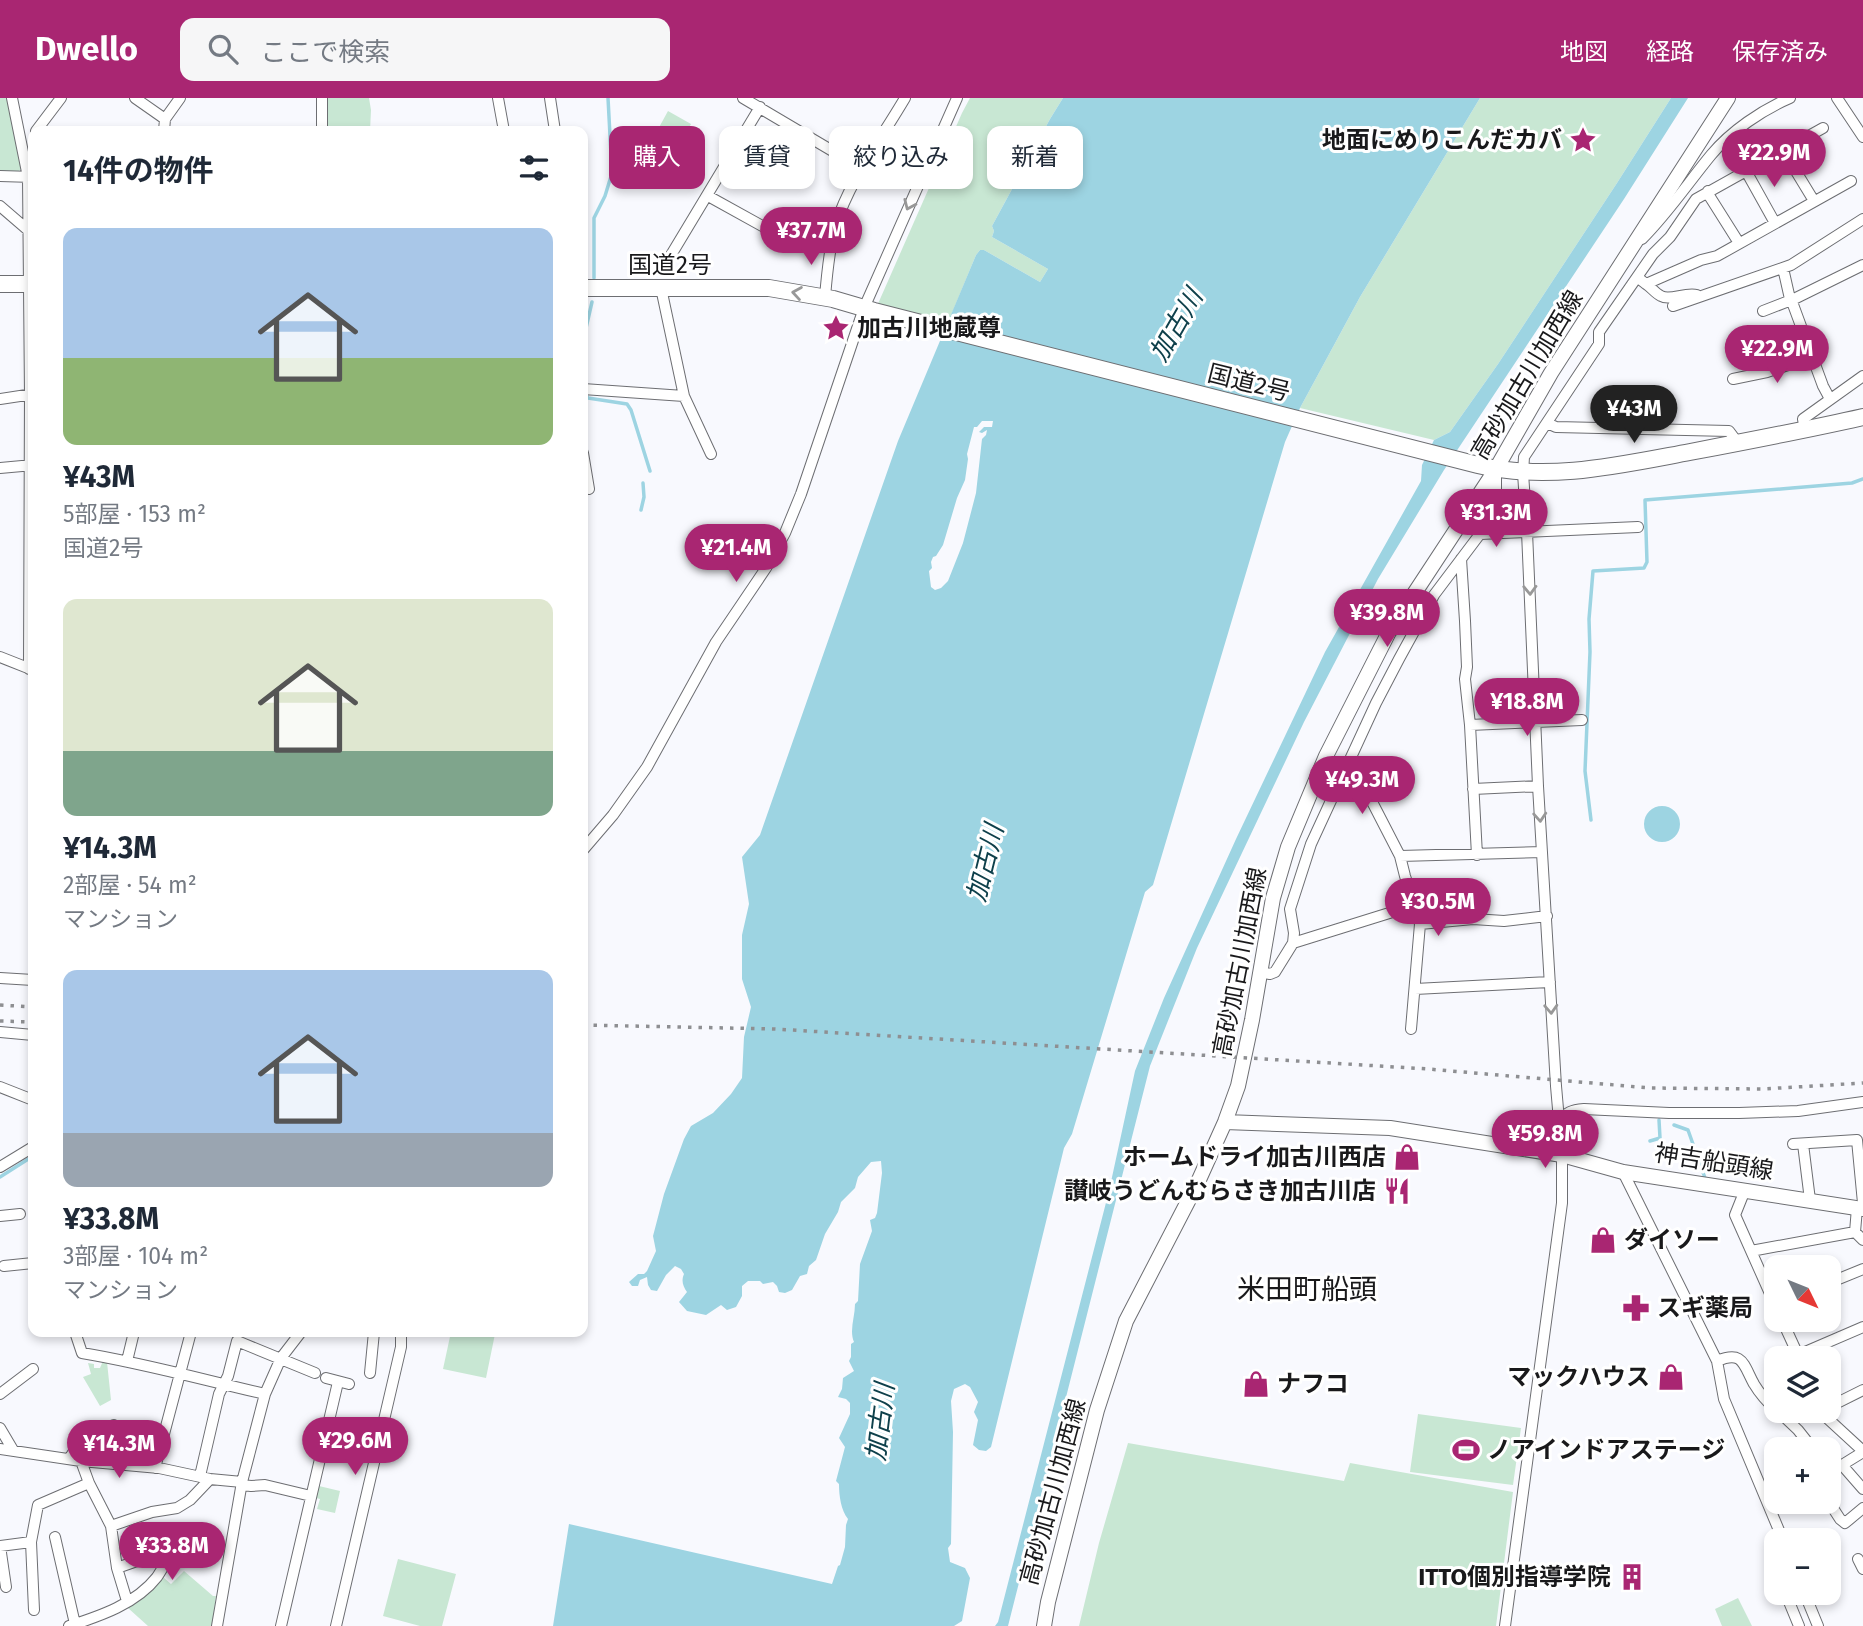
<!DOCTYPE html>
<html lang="ja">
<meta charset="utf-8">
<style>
:root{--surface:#fff;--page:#f6f6f7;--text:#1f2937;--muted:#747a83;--accent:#a92672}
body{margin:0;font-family:"Fira Sans","Noto Sans JP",sans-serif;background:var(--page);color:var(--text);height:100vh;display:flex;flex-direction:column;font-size:26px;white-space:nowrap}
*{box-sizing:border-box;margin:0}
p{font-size:23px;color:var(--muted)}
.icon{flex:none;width:38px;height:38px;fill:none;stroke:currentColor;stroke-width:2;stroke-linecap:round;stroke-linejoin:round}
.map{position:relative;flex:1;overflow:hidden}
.panel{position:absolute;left:28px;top:28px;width:560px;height:1211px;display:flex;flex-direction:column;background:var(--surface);border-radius:14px;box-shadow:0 4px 10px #0003}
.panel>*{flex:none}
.banner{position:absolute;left:609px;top:28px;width:665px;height:63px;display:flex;gap:14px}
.needle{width:46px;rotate:133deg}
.controls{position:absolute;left:1764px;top:1157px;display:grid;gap:14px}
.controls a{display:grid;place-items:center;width:77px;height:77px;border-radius:14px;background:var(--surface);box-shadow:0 4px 10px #0003;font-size:35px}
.price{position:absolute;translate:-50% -60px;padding:0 16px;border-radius:24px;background:var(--accent);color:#fff;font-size:23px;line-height:46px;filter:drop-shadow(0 2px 4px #0008)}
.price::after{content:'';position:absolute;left:50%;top:42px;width:21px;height:16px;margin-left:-10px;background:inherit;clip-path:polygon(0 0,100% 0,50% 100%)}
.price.active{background:#222;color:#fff}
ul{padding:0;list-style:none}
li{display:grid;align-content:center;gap:14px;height:371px;padding:0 35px}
li span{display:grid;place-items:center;height:217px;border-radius:14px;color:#555}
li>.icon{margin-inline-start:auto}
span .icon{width:126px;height:126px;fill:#fffc;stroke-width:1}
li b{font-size:30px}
h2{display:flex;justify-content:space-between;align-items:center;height:84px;padding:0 35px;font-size:30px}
.tag{padding:0 24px;border-radius:14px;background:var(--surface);box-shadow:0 4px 10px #0003;font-size:24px;line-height:63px}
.tag.active{background:var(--accent);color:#fff}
header{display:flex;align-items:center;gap:42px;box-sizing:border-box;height:98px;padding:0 35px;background:var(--accent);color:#fff}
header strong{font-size:33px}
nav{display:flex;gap:38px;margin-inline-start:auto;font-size:24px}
.search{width:490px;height:63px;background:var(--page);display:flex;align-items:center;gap:18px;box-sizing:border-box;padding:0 24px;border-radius:14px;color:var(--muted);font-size:26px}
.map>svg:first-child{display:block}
.green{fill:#c8e7d3}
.water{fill:#9dd4e2;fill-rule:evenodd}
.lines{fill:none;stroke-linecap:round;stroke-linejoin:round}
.stream{stroke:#9dd4e2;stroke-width:3.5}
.minor-casing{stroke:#6d6e72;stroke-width:12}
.major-casing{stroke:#6d6e72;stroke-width:16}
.highway-casing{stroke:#6d6e72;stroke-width:18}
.minor{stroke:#fff;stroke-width:10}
.major{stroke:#fff;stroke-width:14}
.highway{stroke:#fff;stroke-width:16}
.rail{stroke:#8e8f92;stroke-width:3.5;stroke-dasharray:3.5 7;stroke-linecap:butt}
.oneway{stroke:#989898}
.labels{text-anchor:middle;stroke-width:6;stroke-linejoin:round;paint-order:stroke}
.poi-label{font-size:24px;font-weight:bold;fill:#19191b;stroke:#fff;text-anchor:end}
.street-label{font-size:24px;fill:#19191b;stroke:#fff}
.water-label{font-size:26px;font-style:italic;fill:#0e404b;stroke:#fff}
.quarter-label{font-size:28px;fill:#19191b;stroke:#fff}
</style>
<header>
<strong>Dwello</strong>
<div class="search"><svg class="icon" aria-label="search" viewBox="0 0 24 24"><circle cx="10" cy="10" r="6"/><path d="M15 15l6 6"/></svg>ここで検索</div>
<nav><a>地図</a><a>経路</a><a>保存済み</a></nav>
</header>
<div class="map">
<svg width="1863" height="1528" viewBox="0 0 1863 1528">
<rect width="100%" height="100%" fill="#f8f9fe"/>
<path class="green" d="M 0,0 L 8,0 L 24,68 L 18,74 L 0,73 Z
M 326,0 L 369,0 L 371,12 L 370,33 L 327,33 Z
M 970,0 L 1063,0 L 1050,21 L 992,128 L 994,133 L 992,139 L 1048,171 L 1040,184 L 984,152 L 980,152 L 976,157 L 947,227 L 877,208 L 962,15 Z
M 1480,0 L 1671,0 L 1617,85 L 1498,266 L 1450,334 L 1434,342 L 1300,310 L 1360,199 Z
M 668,13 L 691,26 L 668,68 L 645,55 Z
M 451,1234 L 482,1234 L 495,1236 L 486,1280 L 443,1271 Z
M 103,1263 L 107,1264 L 111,1302 L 100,1308 L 83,1279 L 91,1276 L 88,1265 L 94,1266 L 94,1270 L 100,1270 Z
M 1418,1316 L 1521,1330 L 1513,1387 L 1410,1374 Z
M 1128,1345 L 1344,1383 L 1350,1365 L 1513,1394 L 1496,1528 L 1079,1528 L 1099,1445 Z
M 319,1388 L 340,1393 L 335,1415 L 317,1411 L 320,1401 L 316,1400 Z
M 398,1461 L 456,1476 L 442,1528 L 420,1528 L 383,1518 Z
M 184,1473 L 213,1498 L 216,1498 L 212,1528 L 148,1528 L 128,1510 L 127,1509 L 163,1479 L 171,1486 Z
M 1738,1500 L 1752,1528 L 1722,1528 L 1715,1511 Z"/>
<path class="water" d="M 1063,0 L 1480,0 L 1360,199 L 1300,310 L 1285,344 L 1153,787 L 1145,794 L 1072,1036 L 1064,1050 L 991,1349 L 986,1353 L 979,1352 L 973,1347 L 978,1322 L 974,1314 L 978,1304 L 970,1289 L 965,1286 L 954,1291 L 951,1303 L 953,1334 L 951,1446 L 948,1450 L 950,1464 L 965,1470 L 970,1480 L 962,1523 L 954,1528 L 553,1528 L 569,1426 L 832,1486 L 838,1468 L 840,1467 L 845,1449 L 846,1427 L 848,1421 C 841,1412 839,1398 839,1386 L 836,1383 L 845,1349 L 839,1340 L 850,1316 L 850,1305 L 846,1301 L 838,1299 L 842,1291 L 843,1280 L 854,1273 L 849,1263 L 851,1259 L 851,1246 L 854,1244 C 849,1232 855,1219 855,1206 L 858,1203 L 860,1166 L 872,1133 L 870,1122 L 875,1120 L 877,1115 L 882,1075 L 881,1063 L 871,1064 L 858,1079 L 855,1090 L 841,1104 L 838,1114 L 825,1136 L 816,1162 L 809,1168 L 807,1176 L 800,1178 L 792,1192 L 785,1195 L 779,1194 L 777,1188 L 773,1184 L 763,1186 L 760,1183 L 748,1183 L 742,1188 L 742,1198 L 736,1209 L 727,1212 L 721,1207 L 706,1217 L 687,1213 L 679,1204 L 687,1194 C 683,1188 681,1183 684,1176 L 681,1171 L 675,1168 L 666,1177 L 657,1193 L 651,1192 L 648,1187 L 647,1179 L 640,1182 L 638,1188 L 632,1188 L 629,1184 L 638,1176 L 644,1176 L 647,1173 L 656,1153 L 653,1138 L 664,1096 L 684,1041 L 691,1028 L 713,1015 L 731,996 L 742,980 L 744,939 L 751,909 L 742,881 L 742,837 L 749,806 L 742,759 L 760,737 L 898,343 L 976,157 L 980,152 L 984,152 L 1040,184 L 1048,171 L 992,139 L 994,133 L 992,128 L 1050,21 ZM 982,323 L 993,323 L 992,329 L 984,329 L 979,334 L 982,335 L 987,332 L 986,337 L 982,341 L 976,395 L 963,445 L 948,483 L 941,490 L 935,492 L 931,489 L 929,473 L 932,470 L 931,464 L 933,459 L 936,458 L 943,447 L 957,400 L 965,382 L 968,361 L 967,356 L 974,329 L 977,329 Z
M 1671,0 L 1688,0 L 1624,101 L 1444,372 L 1378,481 L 1304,624 L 1197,850 L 1150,968 L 1008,1528 L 995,1528 L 998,1524 L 1109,1093 L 1135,973 L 1164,900 L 1236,741 L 1325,554 L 1421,383 L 1422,367 L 1434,342 L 1450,334 L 1498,266 L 1617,85 Z
M1644 726a18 18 0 1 1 36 0a18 18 0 1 1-36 0Z"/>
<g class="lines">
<path class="stream" d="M 594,180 L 594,120 L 605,98 L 612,75 L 608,0
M 583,243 L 592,204
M 584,294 L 588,300 L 627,306 L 631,312 L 650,373
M 641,412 L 644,399 L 643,385
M 1591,722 L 1585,673 L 1590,554 L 1589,521 L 1593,473 L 1644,470 L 1647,464 L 1645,402 L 1792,390 L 1852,385 L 1863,381
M 1674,1027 L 1688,1032 L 1705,1080
M 1650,1043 L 1660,1040 L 1659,1022
M 0,1079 L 33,1058"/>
<defs>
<path id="minor" d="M 12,0 L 28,79 L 30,297 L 29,571
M 135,0 L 165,21
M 498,0 L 504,33
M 550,0 L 555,33
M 743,0 L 863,71
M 1837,0 L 1863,39
M 36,33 L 61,0
M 164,33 L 165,21 L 180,0
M 322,33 L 322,0
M 1783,52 L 1814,103
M 1746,73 L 1775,125
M 0,78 L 33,79
M 1708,93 L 1710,99 L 1739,145
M 708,98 L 773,134 L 832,144
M 0,108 L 29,133
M 1642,141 C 1668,115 1688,85 1711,57 C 1731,33 1762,12 1790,0
M 665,167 L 760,9
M 1783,170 L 1790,201
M 1637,179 L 1646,186 L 1701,162 L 1717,158 L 1851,83
M 1646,186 C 1651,189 1655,195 1661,198 C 1670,203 1685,194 1697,197
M 661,190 L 684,298 L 711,356
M 825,199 C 827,175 829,152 835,129 C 849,83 881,41 905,0
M 1791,201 L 1823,288 L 1830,301
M 1673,208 L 1791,167 L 1863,121
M 1763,213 L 1794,201 L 1863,167
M 1733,281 L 1767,274 L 1812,259
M 583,291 L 684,298
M 0,301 L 33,296
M 1547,325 L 1556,329 L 1729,333 L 1738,345
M 1805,333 L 1803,321 L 1863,278
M 583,355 L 589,391
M 0,370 L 33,367
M 1480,436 L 1496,392 L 1496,371
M 1461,461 L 1465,523 L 1467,569 L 1465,581 L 1470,627 L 1477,757
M 0,559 L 33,572
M 1470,627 L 1582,622
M 1351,663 L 1400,758 L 1405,778 L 1420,826 L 1473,821 L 1504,823 L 1547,818
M 1473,691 L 1538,688
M 583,752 L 613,717 L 647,669 L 716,544 L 766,470 L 785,435 L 801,396 L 864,210 L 957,0
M 1400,758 L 1542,754
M 1415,807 L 1293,845 L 1294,835 L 1290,811 L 1311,746 L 1376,605 L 1399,561 L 1434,497 L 1480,436 L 1638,429
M 1260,874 L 1270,876 L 1275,874 L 1293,845
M 0,880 L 33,882
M 1415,891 L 1550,884
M 1411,931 L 1420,826
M 0,934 L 33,937
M 0,989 L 33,1002
M 1559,1024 C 1566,1014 1572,1012 1584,1011 L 1669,1015 L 1739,1015 L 1798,1013 L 1863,1004
M 1793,1046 L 1857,1042 L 1863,1105
M 1803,1046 L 1810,1102
M 0,1069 L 33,1049
M 1623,1074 L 1717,1263 L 1724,1301 L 1783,1442
M 1745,1092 L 1735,1117 L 1776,1209
M 1857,1110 L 1855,1134 L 1863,1142
M 0,1118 L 20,1116
M 1751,1153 L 1855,1134
M 4,1168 L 33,1165
M 1829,1185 L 1863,1171
M 1782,1222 L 1798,1257 L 1863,1229
M 75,1234 L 82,1255 C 143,1265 204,1282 265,1296
M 127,1263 L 134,1234
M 1717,1263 C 1743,1252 1743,1266 1754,1286 C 1760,1296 1767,1304 1776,1312
M 370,1275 L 374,1234
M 326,1280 L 349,1286
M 0,1296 L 33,1271
M 1829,1309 L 1863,1292
M 1777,1312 L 1798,1332 L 1813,1351
M 1827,1312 L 1826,1319 L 1863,1353
M 0,1330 L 13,1352
M 0,1351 L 81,1363 L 159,1370 L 210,1381 L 242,1384
M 69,1361 L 76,1350 L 114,1327
M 81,1363 L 89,1385 L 111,1428 L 117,1470 L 127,1503
M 1842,1367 L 1863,1391
M 1829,1368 L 1830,1369 L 1842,1367 L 1863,1354
M 155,1370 L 191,1234
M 200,1378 L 219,1296 L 228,1278 L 237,1243 L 315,1275
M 242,1387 L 251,1388 L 265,1387 L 311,1398
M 1829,1404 L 1840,1421 L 1845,1425 L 1863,1410
M 111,1428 L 152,1414 L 177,1410 L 190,1402 L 210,1381
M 55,1439 L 75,1526
M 0,1448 L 6,1489
M 0,1448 L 31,1444
M 1776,1448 C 1771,1458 1771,1465 1776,1475
M 1858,1461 L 1863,1471
M 1785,1494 L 1799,1528
M 1804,1494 L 1818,1528
M 34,1512 L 31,1444 L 38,1407 L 89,1385
M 69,1528 C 100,1518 136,1506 157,1479 C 161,1473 165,1466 169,1459 L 165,1453 L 117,1470
M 217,1528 L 242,1384 L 265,1296 L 281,1260 L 301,1234
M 281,1528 L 338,1284
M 336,1528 L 401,1249 L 401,1234
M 1505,1528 L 1562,1105 L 1562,1057 L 1556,988 L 1538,688 L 1527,434 L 1523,375 L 1524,359 L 1599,246 L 1599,234 L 1653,156 L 1670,139 L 1696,101 L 1823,30"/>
<path id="major" d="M 1225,1024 L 1390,1030 L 1562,1057 L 1623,1074 L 1863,1111
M 1044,1528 L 1048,1504 L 1097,1312 L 1126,1223 L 1198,1084 L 1225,1024 L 1238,988 L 1252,922 L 1273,800 L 1288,749 L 1326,658 L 1389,534 L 1496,371 L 1551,275 L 1728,0"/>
<path id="highway" d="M 0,186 L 33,186
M 583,190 L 769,190 L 833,201 L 874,213 L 1478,367 C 1548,384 1620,367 1690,354 C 1748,343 1806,332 1863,319"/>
</defs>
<use href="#minor" class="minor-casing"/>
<use href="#major" class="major-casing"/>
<use href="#highway" class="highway-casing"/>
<use href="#minor" class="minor"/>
<use href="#major" class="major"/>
<use href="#highway" class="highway"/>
<path class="rail" d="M 0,907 L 33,909
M 0,923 L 33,924
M 583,927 L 775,931 L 1428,971 L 1650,990 L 1763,991 L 1863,985"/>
</g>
<defs><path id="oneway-chevron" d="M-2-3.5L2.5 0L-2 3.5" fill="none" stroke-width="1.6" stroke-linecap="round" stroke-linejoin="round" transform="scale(1.75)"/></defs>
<g class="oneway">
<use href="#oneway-chevron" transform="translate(909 107) rotate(114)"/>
<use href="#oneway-chevron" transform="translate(797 195) rotate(-171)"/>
<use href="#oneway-chevron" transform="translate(1530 492) rotate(88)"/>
<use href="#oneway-chevron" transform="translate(1540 719) rotate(86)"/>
<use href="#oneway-chevron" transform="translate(1551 911) rotate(87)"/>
</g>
<defs>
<symbol id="sight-bare" viewBox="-9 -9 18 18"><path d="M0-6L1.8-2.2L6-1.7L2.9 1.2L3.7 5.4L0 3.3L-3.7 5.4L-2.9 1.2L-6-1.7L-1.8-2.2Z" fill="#a92672" stroke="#fff" stroke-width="2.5" paint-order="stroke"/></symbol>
<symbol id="shop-bare" viewBox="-9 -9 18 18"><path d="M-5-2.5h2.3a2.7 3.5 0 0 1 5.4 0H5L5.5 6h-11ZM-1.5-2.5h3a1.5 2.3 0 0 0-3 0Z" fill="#a92672" stroke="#fff" stroke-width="2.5" paint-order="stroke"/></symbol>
<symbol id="restaurant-bare" viewBox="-9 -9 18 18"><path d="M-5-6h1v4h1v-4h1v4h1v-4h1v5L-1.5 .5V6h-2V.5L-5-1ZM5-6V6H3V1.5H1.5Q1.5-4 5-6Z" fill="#a92672" stroke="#fff" stroke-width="2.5" paint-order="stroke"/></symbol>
<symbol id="pharmacy-bare" viewBox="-9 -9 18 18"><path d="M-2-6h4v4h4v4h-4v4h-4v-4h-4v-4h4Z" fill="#a92672" stroke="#fff" stroke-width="2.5" paint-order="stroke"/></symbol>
<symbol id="stadium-bare" viewBox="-9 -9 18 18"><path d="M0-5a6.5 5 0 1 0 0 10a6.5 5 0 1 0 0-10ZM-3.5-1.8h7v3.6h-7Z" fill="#a92672" stroke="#fff" stroke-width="2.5" paint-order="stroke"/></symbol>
<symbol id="building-bare" viewBox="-9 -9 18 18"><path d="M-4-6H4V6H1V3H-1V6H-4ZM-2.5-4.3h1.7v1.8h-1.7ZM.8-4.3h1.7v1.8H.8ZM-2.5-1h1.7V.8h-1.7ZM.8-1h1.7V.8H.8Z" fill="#a92672" stroke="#fff" stroke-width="2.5" paint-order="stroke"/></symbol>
</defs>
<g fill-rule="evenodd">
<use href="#sight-bare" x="1564" y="23" width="38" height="38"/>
<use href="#sight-bare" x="817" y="211" width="38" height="38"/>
<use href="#shop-bare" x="1388" y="1040" width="38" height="38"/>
<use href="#restaurant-bare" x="1378" y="1074" width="38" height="38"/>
<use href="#shop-bare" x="1584" y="1123" width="38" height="38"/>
<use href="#pharmacy-bare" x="1617" y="1191" width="38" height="38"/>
<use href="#shop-bare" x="1652" y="1260" width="38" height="38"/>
<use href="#shop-bare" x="1237" y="1267" width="38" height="38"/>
<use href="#stadium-bare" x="1447" y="1333" width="38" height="38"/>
<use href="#building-bare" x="1613" y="1460" width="38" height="38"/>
</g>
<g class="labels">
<g class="poi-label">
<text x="1562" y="50">地面にめりこんだカバ</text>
<text x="857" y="238" text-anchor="start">加古川地蔵尊</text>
<text x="1386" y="1067">ホームドライ加古川西店</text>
<text x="1376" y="1101">讃岐うどんむらさき加古川店</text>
<text x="1624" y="1150" text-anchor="start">ダイソー</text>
<text x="1657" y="1218" text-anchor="start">スギ薬局</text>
<text x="1650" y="1287">マックハウス</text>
<text x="1277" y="1294" text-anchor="start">ナフコ</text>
<text x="1487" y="1360" text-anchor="start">ノアインドアステージ</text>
<text x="1611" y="1487">ITTO個別指導学院</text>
</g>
<g class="street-label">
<text x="670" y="175">国道2号</text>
<text transform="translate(1527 277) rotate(-59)" y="8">高砂加古川加西線</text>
<text transform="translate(1249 285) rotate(14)" y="8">国道2号</text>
<text transform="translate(1240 864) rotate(-79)" y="8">高砂加古川加西線</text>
<text transform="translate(1714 1064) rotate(9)" y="8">神吉船頭線</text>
<text transform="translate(1053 1394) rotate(-75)" y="8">高砂加古川加西線</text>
</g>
<g class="water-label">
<text transform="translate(1176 227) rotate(-60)" y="9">加古川</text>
<text transform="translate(985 765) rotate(-76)" y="9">加古川</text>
<text transform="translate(880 1324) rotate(-83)" y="9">加古川</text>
</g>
<g class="quarter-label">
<text x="1307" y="1201">米田町船頭</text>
</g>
</g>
</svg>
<div class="controls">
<a><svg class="needle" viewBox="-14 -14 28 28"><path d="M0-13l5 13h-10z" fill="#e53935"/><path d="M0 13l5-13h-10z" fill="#747a83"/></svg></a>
<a><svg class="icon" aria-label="layers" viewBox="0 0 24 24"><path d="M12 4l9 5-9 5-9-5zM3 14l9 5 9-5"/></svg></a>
<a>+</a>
<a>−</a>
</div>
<b class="price" style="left:1774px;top:91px">¥22.9M</b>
<b class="price" style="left:811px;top:169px">¥37.7M</b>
<b class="price" style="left:1777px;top:287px">¥22.9M</b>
<b class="price active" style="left:1634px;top:347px">¥43M</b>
<b class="price" style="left:1496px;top:451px">¥31.3M</b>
<b class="price" style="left:736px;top:486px">¥21.4M</b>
<b class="price" style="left:1387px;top:551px">¥39.8M</b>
<b class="price" style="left:1527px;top:640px">¥18.8M</b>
<b class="price" style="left:1362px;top:718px">¥49.3M</b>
<b class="price" style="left:1438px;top:840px">¥30.5M</b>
<b class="price" style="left:1545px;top:1072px">¥59.8M</b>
<b class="price" style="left:355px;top:1379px">¥29.6M</b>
<b class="price" style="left:119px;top:1382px">¥14.3M</b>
<b class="price" style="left:172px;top:1484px">¥33.8M</b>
<div class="banner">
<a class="tag active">購入</a>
<a class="tag">賃貸</a>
<a class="tag">絞り込み</a>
<a class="tag">新着</a>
</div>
<section class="panel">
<h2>14件の物件<svg class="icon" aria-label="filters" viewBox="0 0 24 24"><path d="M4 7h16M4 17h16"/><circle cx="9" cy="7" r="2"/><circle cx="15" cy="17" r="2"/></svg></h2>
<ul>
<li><span style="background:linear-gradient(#a9c7e8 60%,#8fb573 0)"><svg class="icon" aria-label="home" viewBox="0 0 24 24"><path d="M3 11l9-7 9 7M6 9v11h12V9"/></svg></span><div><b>¥43M</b><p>5部屋 · 153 m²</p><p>国道2号</p></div></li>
<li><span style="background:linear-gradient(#dfe7d0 70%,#7fa58c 0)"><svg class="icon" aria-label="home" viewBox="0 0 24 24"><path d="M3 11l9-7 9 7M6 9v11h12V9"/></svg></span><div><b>¥14.3M</b><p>2部屋 · 54 m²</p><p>マンション</p></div></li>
<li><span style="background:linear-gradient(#a9c7e8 75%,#9aa5b1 0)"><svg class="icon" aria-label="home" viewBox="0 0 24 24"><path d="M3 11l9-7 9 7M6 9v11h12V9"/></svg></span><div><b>¥33.8M</b><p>3部屋 · 104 m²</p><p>マンション</p></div></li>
</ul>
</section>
</div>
